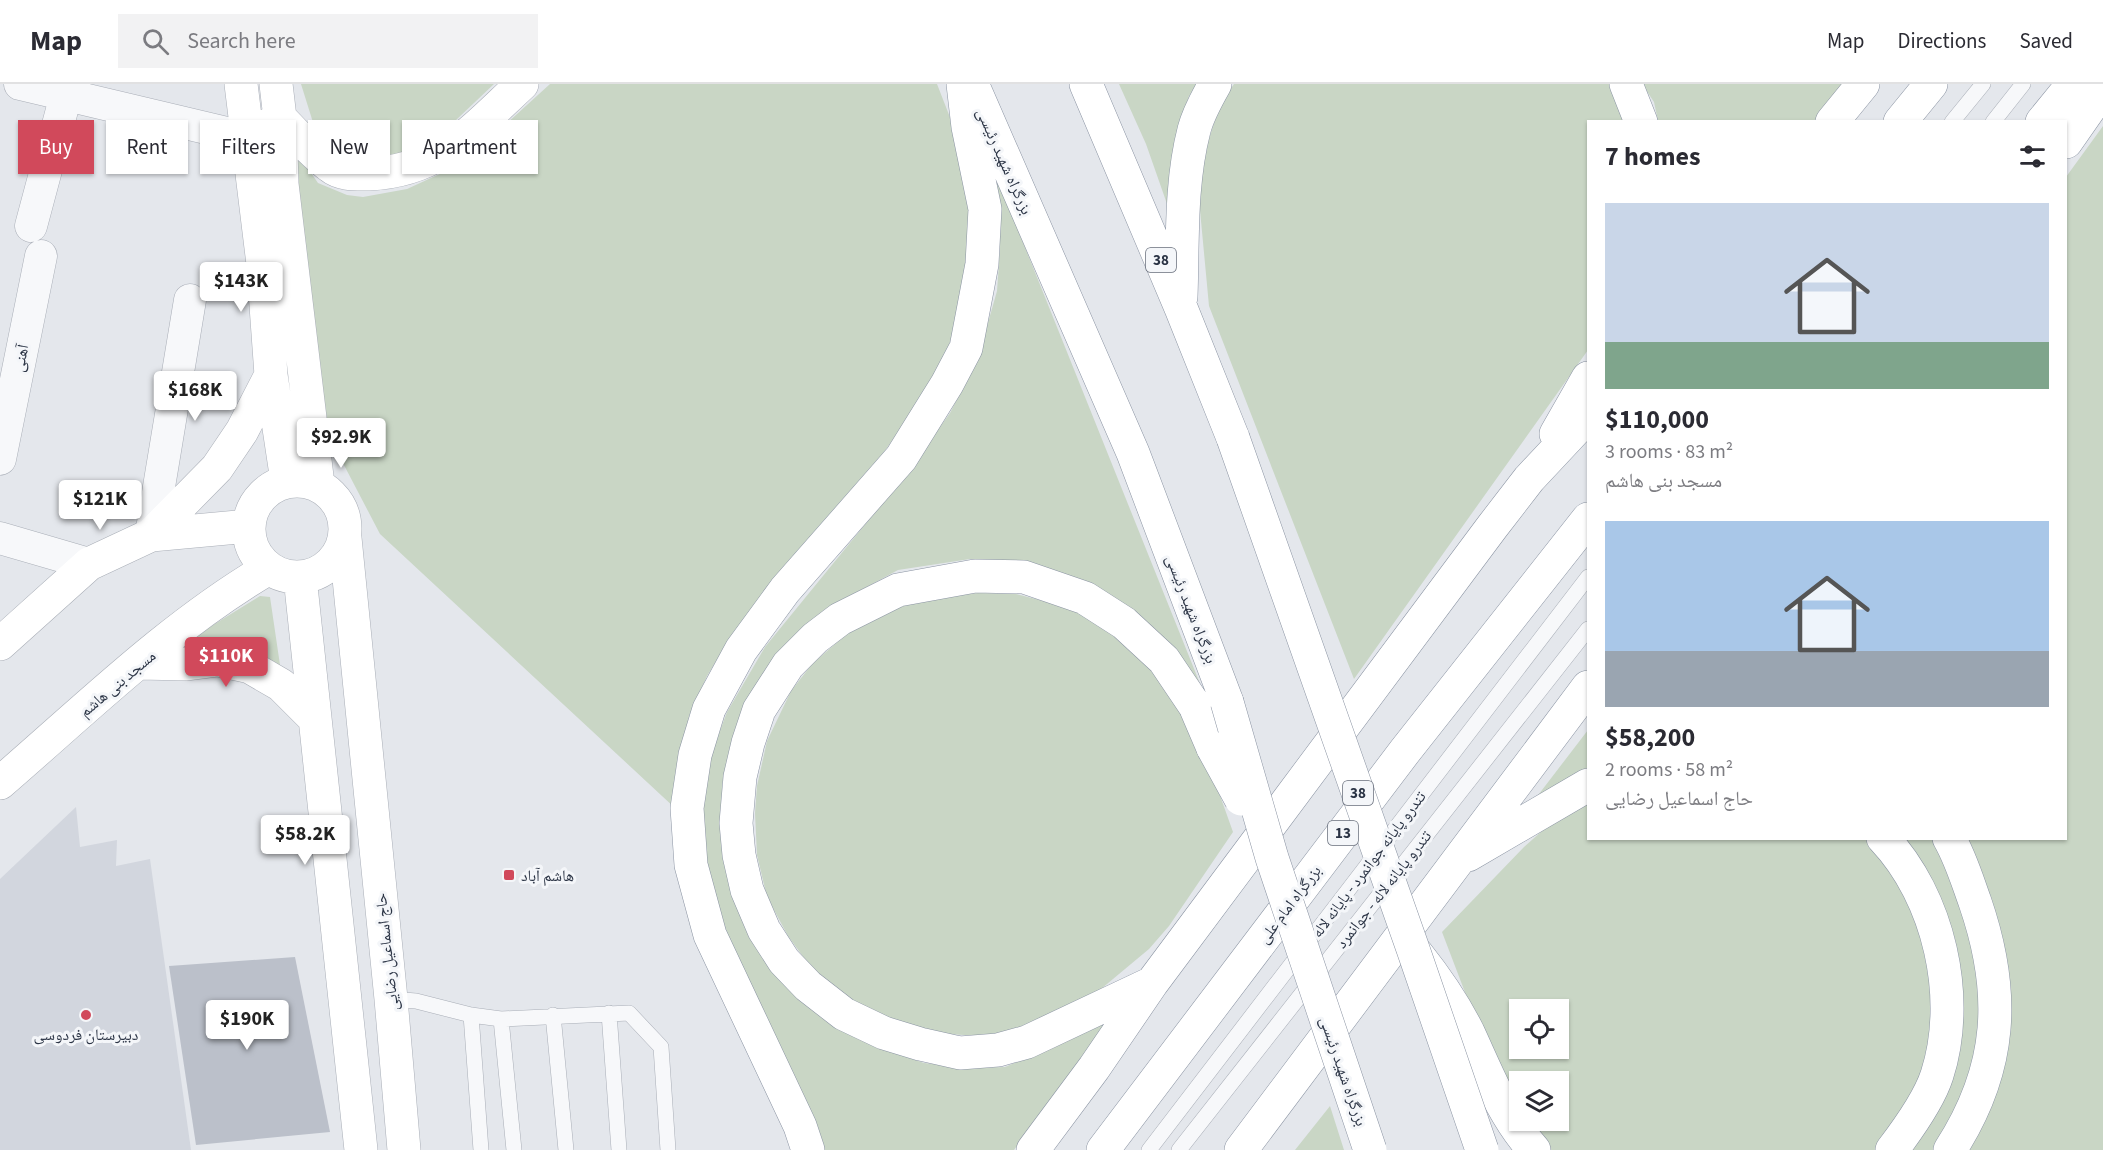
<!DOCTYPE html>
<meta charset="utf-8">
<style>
:root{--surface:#fff;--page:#f2f2f3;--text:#2b2b33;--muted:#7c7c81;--line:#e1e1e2;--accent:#d1495b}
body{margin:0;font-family:"Source Sans 3","Noto Naskh Arabic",sans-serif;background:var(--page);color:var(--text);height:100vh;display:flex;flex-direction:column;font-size:22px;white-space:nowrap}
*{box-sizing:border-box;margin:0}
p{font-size:20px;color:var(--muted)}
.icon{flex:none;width:33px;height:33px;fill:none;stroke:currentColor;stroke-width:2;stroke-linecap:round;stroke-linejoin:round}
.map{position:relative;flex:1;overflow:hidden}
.details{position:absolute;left:1587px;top:36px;width:480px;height:720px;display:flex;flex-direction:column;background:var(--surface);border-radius:0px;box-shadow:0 2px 4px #0004}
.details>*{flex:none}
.hud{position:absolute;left:18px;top:36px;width:570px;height:54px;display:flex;gap:12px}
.buttons{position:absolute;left:1509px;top:915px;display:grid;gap:12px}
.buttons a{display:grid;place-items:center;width:60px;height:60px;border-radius:0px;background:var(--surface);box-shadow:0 2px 4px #0004;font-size:30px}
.price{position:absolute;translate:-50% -51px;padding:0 14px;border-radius:6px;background:#fff;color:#222;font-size:20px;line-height:39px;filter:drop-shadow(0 2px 3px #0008)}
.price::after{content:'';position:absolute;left:50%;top:36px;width:18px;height:14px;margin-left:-9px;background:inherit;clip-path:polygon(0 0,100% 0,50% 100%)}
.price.active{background:var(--accent);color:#fff}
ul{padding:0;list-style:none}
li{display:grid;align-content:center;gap:12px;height:318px;padding:0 18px}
li span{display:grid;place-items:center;height:186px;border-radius:0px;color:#555}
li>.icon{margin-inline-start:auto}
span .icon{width:108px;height:108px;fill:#fffc;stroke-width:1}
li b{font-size:26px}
h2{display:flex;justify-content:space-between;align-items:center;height:72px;padding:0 18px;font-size:26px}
.chip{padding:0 21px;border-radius:0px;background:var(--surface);box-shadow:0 2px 4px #0004;font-size:21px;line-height:54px}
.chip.active{background:var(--accent);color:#fff}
header{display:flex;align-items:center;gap:36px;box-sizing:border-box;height:84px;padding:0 30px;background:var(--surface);border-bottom:2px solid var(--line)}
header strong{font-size:28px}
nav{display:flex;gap:33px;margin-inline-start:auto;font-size:21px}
.search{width:420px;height:54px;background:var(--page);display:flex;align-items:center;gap:15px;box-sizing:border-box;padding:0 21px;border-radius:0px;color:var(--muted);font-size:22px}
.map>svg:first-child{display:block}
.built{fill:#d2d6de}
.green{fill:#c9d6c5;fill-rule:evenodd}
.building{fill:#bbc0ca}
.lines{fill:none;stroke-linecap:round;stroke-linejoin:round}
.service-casing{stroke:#a9aeb7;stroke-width:16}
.minor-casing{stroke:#a9aeb7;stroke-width:33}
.secondary-casing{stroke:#a9aeb7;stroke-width:34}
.trunk-casing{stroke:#8b94a3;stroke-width:34}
.service{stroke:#f7f8fa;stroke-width:15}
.minor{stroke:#f7f8fa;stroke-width:32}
.secondary{stroke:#fff;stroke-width:33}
.trunk{stroke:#fff;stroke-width:33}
.trunk-bridge-casing{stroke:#8b94a3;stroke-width:34;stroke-linecap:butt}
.trunk-bridge{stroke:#fff;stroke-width:33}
.poi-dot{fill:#d1495b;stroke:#f4f6f9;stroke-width:2}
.labels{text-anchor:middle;stroke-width:6;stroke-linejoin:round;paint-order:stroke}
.shield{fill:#f4f6f9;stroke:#676e7b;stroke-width:1.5}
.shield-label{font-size:15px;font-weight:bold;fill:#2b3445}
.street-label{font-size:16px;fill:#2b3445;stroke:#f4f6f9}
.poi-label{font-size:16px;fill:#2b3445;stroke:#f4f6f9;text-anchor:start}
</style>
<header>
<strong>Map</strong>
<div class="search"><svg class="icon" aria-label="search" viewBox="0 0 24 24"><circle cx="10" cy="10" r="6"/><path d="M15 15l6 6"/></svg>Search here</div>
<nav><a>Map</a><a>Directions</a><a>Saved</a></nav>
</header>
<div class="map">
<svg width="2103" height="1066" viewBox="0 0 2103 1066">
<rect width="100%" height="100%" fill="#e4e7ec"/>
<path class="built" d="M 76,723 L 80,763 L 117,756 L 116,782 L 150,775 L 191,1066 L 0,1066 L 0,795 Z"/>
<path class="green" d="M 301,0 L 494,0 L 436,55 L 405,69 L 358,76 L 340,71 L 316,48 Z
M 550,0 L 937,0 L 958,54 L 972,136 L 963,216 L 949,261 L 927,307 L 884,368 L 772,496 L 732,551 L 707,592 L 689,632 L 679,681 L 676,725 L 380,450 L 322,339 L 290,58 L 318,99 L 347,111 L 363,113 L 407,105 L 455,83 L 493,52 Z
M 1119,0 L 1197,0 L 1189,12 L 1180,38 L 1173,137 L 1146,60 Z
M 1234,0 L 1612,0 L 1631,37 L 1588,38 L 1588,266 L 1354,595 L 1209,222 L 1198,105 L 1207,61 L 1215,36 L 1227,10 Z
M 1642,0 L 1849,0 L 1818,38 L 1658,37 L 1654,18 Z
M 2103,42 L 2103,1066 L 1966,1066 L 1989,1019 L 1964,755 L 2066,754 L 2066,93 Z
M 986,66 L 1223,657 L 1191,596 L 1024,478 L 970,475 L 898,486 L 824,526 L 779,576 L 739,636 L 722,701 L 722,757 L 735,817 L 883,965 L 924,979 L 970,984 L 1005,983 L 1041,968 L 1111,932 L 1014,1066 L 822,1066 L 725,852 L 707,789 L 700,725 L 712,668 L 727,628 L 765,563 L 907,389 L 950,329 L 978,274 L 997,207 L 1000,165 L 998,130 Z
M 978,509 L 1016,510 L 1071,524 L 1118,549 L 1158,587 L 1208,678 L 1233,748 L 1169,842 L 1149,865 L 1095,910 L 1014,946 L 980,952 L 932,949 L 859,923 L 820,896 L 788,852 L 767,813 L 757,771 L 755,729 L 757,702 L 767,657 L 791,607 L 812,580 L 849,548 L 900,523 L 936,513 Z
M 260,512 L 270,513 L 280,581 L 273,583 L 187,571 L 192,554 Z
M 1588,646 L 1588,685 L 1529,723 Z
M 1588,715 L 1588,754 L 1868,755 L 1912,821 L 1935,904 L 1926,992 L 1889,1051 L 1876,1066 L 1549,1066 L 1525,1037 L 1558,1036 L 1558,998 L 1520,998 L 1519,1026 L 1471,924 L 1442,848 L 1524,763 L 1551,739 ZM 1520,926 L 1558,926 L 1558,964 L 1520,964 Z
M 1901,755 L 1939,755 L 1949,773 L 1983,907 L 1972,995 L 1936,1066 L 1912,1066 L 1960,900 L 1955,855 L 1945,829 Z
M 1330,1022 L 1344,1066 L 1295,1066 Z"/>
<path class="building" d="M 295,873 L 330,1048 L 196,1061 L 169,882 Z"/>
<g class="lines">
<defs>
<path id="service" d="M 1952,38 L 1983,0
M 1993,38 L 2023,0
M 391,915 L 416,917 L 471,931 L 501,935 L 629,929 L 661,963 L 668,1066
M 609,929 L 619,1066
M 471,931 L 481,1066
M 553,931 L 566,1066
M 501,935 L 514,1066
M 1149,1066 L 1588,493
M 1179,1066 L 1588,545"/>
<path id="minor" d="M 20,0 L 248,54
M 31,142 L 66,11
M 0,375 L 41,172
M 151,451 L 190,216
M 0,454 L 89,480"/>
<path id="secondary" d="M 241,0 L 263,180 L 271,291 L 287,397
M 276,0 L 280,34 L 282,100 L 318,401
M 270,40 L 280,34 C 296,50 312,69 330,82 C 341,91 355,90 369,90 C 440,87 473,45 522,0
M249 445a48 48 0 1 1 96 0a48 48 0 1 1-96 0Z
M 151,451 L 217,384 L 242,347 L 271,291
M 345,454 L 391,915 L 404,1066
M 300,493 L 361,1066
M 0,560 L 89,480 L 151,451 L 249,442
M 139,579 L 187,580 L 218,576 L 250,583 L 281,601 L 314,634
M 0,699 C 86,625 170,542 269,484"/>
<path id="trunk" d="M 1086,0 L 1181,224 L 1233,354
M 1626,0 L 1641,38
M 974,4 L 1133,369 L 1227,618
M 1832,38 L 1863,0
M 1900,38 L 1931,0
M 2042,38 L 2073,0
M 2066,58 L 2103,5
M 1181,213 C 1183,158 1180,100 1194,46 C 1198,30 1207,14 1215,0
M 1556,350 L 1588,294
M 1883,754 C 1939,813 1962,914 1937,991 C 1929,1016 1908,1045 1892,1066
M 1949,754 C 1961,775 1967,796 1975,818 C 2006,908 2003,984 1950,1066
M 1468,771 L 1588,701
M 1417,870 C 1437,895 1454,920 1468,948 C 1487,989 1503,1032 1534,1066
M 1152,899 L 1027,958 L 998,966 L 960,969 L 920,960 L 884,949 L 844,930 L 808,902 L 784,877 L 764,846 L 747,806 L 739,771 L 736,739 L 740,693 L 748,659 L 759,626 L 788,581 L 815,554 L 840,535 L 898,506 L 975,492 L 1024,493 L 1085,514 L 1124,539 L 1164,576 L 1195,622 L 1213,664
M 808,1066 L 800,1042 L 710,851 L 691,781 L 687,724 L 695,671 L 709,625 L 741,566 L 785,506 L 901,374 L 947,300 L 966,264 L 982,180 L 985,125 L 968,43 L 963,0
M 1033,1066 L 1094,984 L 1152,899 L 1492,443 L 1529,395 L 1588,332
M 1103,1066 L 1405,667 L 1588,435
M 1241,1066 L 1588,603"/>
</defs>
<use href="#service" class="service-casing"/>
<use href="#minor" class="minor-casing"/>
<use href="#secondary" class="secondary-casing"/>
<use href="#trunk" class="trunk-casing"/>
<use href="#service" class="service"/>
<use href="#minor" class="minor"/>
<use href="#secondary" class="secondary"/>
<use href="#trunk" class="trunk"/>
<defs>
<path id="trunk-bridge" d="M 1233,354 L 1413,865 L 1482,1066
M 1227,618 L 1272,774 L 1370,1066
M 1213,664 L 1241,715"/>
</defs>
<use href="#trunk-bridge" class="trunk-bridge-casing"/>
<use href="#trunk-bridge" class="trunk-bridge"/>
</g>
<g class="poi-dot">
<rect x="503" y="785" width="12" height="12" rx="3"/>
<circle cx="86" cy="931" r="6"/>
</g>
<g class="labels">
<g class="shield">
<rect x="1146" y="164" width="30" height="24" rx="4.5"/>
<rect x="1343" y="697" width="30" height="24" rx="4.5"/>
<rect x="1328" y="737" width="30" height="24" rx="4.5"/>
</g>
<g class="shield-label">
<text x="1161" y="181">38</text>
<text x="1358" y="714">38</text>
<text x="1343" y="754">13</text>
</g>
<g class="street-label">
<text transform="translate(1005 77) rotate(66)" y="6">بزرگراه شهید رئیسی</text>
<text transform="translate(20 274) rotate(-79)" y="6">آهنی</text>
<text transform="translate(1192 525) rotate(69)" y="6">بزرگراه شهید رئیسی</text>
<text transform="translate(117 599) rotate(-40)" y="6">مسجد بنی هاشم</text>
<text transform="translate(1368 780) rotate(-53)" y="6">تندرو پایانه جوانمرد - پایانه لاله</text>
<text transform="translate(1383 805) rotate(-52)" y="6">تندرو پایانه لاله - جوانمرد</text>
<text transform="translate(1289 820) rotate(-53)" y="6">بزرگراه امام علی</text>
<text transform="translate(386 868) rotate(-96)" y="6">حاج اسماعیل رضایی</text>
<text transform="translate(1344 987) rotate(71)" y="6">بزرگراه شهید رئیسی</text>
</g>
<g class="poi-label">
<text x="521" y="797">هاشم آباد</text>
<text x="86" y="956" text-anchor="middle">دبیرستان فردوسی</text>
</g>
</g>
</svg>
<div class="buttons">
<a><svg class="icon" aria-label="locate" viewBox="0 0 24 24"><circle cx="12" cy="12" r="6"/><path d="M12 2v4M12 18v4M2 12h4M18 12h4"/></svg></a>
<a><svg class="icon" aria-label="layers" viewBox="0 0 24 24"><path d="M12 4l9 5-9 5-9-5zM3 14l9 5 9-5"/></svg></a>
</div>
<b class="price" style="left:241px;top:229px">$143K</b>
<b class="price" style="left:195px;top:338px">$168K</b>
<b class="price" style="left:341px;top:385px">$92.9K</b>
<b class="price" style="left:100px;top:447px">$121K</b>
<b class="price active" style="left:226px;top:604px">$110K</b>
<b class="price" style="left:305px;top:782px">$58.2K</b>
<b class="price" style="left:247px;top:967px">$190K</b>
<div class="hud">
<a class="chip active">Buy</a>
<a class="chip">Rent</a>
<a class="chip">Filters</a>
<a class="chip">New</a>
<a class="chip">Apartment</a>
</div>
<section class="details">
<h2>7 homes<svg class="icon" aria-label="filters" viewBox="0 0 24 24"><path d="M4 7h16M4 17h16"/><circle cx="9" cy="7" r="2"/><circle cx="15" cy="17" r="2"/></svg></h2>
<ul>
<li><span style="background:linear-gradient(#c9d6e8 75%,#7fa58c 0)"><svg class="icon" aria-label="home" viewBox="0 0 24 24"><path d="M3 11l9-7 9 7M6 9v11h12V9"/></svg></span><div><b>$110,000</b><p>3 rooms · 83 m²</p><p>مسجد بنی هاشم</p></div></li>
<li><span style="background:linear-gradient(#a9c7e8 70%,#9aa5b1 0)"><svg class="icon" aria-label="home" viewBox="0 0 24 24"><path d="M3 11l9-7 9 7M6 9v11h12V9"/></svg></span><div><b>$58,200</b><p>2 rooms · 58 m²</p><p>حاج اسماعیل رضایی</p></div></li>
</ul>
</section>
</div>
